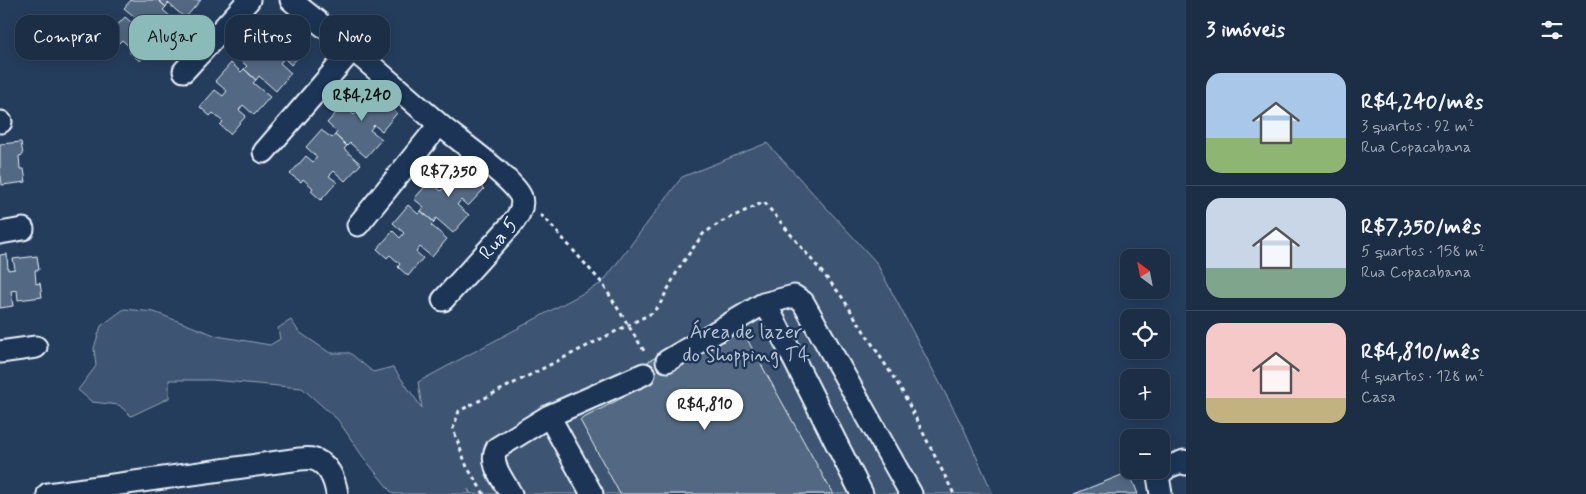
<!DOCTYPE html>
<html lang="pt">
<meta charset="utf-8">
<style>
:root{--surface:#1c2e46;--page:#25364d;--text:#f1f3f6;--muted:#a0a8b3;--line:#3a4a5f;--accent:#8bbbb9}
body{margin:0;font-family:Mynerve,sans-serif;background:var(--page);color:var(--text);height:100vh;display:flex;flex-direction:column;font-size:19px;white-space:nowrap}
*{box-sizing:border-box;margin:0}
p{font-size:16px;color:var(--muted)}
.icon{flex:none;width:28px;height:28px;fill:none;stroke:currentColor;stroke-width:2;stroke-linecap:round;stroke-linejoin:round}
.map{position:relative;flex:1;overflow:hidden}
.panel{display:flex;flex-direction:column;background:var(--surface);width:400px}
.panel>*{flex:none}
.guide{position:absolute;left:15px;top:15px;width:475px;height:45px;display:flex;gap:10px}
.needle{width:32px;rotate:328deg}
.buttons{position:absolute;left:1120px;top:249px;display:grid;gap:10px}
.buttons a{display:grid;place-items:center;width:50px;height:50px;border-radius:10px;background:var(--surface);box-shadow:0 2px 12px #0003,0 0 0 1px var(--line);font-size:25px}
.price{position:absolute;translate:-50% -42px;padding:0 11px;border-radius:18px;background:#fff;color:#222;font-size:16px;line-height:32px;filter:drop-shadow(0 1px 2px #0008)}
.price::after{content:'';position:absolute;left:50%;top:30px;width:15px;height:11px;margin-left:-8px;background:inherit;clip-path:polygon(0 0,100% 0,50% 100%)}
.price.selected{background:var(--accent);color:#111}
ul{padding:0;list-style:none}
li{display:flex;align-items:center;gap:15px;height:125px;padding:0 20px}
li+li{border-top:1px solid var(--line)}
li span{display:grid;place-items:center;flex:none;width:140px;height:100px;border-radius:15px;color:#555}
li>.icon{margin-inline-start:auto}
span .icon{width:60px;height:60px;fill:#fffc;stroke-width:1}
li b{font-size:21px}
h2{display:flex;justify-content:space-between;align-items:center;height:60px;padding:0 20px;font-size:21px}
.pill{padding:0 18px;border-radius:15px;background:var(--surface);box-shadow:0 2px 12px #0003,0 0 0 1px var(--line);font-size:18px;line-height:45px}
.pill.selected{background:var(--accent);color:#111}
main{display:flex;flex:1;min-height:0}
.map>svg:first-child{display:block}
.green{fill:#3e5472;stroke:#93a2b5}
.building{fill:#536782;stroke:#e8f1f8}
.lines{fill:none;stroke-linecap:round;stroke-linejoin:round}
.minor-casing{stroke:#e8f1f8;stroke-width:25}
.path{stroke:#e8f1f8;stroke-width:3;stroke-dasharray:4 4;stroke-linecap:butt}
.minor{stroke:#1d3557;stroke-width:21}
.labels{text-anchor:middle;stroke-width:5;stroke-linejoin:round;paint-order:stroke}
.street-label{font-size:20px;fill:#e8f1f8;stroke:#1d3557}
.park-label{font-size:20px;fill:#b5c2d0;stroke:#1d3557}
</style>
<main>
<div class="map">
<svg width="1186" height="494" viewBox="0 0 1186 494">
<rect width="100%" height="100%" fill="#253d5d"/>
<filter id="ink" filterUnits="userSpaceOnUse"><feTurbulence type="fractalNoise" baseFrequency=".02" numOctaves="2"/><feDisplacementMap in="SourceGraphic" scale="10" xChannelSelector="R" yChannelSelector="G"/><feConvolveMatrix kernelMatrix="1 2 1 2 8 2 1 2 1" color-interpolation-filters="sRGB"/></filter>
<g filter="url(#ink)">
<path class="green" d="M 767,143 L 876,262 L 964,429 L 993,494 L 471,494 L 468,489 L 470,494 L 393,494 L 363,457 L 338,420 L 302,388 L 212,380 L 169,380 L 169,398 L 131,416 L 119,405 L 92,402 L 78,390 L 96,366 L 94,348 L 101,326 L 124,309 L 154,312 L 217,336 L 270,345 L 280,339 L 278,328 L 291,320 L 299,332 L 330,353 L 350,353 L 373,372 L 393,367 L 422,408 L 418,382 L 602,283 L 682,177 Z"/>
<path class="building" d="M 131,0 L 158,0 L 166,7 L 163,10 L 179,24 L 164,42 L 152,32 L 148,37 L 155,43 L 140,61 L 129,52 L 132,49 L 122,40 L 119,43 L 109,34 L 125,17 L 132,23 L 136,18 L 124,8 Z
M 158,0 L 201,0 L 185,18 L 168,3 L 166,7 Z
M 276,20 L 286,29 L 284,32 L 294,41 L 297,38 L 307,47 L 291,65 L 284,58 L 280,63 L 291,73 L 276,91 L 259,76 L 256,80 L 244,69 L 247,66 L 236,57 L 252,39 L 264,49 L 268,44 L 261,38 Z
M 231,63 L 241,72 L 244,69 L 256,80 L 253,83 L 270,97 L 254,115 L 243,105 L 239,110 L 246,116 L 230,134 L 220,125 L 223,122 L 213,113 L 210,116 L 200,107 L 215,90 L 223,96 L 227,91 L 215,81 Z
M 367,87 L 377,95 L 374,99 L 385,108 L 387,104 L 397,113 L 382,131 L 374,125 L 370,130 L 382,139 L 366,157 L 350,143 L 347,146 L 335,135 L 337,132 L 327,123 L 343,105 L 354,115 L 358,111 L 351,104 Z
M 321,130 L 332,138 L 335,135 L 347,146 L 344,149 L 361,164 L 345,181 L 334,171 L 329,176 L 337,182 L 321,200 L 311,191 L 313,188 L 303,179 L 301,182 L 290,174 L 306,156 L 313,162 L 317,157 L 306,147 Z
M 21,142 L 23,155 L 19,156 L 20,169 L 24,169 L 26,182 L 2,185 L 1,176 L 0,176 L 0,144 Z
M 453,162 L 464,171 L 461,174 L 471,183 L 474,180 L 484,189 L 468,206 L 461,200 L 457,205 L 469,215 L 453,233 L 436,218 L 434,222 L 421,211 L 424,207 L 414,199 L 430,181 L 441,191 L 445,186 L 438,180 Z
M 408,205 L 418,214 L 421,211 L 434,222 L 431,225 L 447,239 L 432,257 L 420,247 L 416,252 L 423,258 L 408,276 L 398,267 L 400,264 L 390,255 L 387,258 L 377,249 L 393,231 L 400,238 L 404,233 L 393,223 Z
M 7,254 L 8,270 L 15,269 L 13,259 L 37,256 L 39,270 L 35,270 L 36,284 L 40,283 L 42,297 L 18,300 L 17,290 L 11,291 L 13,306 L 0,308 L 0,255 Z
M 742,330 L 833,494 L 620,494 L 580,420 L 650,383 L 639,367 L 663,353 L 671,369 Z
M 1129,472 L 1138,494 L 1074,494 Z"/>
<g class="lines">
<defs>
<path id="minor" d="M 291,0 C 311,17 333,33 353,50 C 382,74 410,100 439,124 C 456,139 514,179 521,197 C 524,208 518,216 512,224 L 443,300
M 184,71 L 249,0
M 0,122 L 1,122
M 264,152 L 353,49
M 358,225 L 439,125
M 0,233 L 23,229
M 763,304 L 794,296 L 803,302 L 911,494
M 0,352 L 36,347
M 667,361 L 763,304 L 771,314 L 862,494
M 48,494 L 300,459 C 303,459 309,458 312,459 C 328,462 335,480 337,494
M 511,494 C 504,481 488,463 497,448 L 549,416
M 592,494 L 549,416 L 644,374
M 1161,494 L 1158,476 L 1168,467 L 1184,461 L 1186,464"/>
</defs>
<use href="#minor" class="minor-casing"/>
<path class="path" d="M 540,215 L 544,217 L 602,283 L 646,354
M 484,494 L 467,467 L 453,429 L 459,411 L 652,313 L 660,304 L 679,268 L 703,234 L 721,222 L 764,202 L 840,294 L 901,389 L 954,494"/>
<use href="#minor" class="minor"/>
</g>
</g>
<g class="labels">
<g class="street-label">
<text transform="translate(498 238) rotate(-49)" y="7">Rua 5</text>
</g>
<g class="park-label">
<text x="746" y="338">Área de lazer<tspan x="746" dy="23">do Shopping T4</tspan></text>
</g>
</g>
</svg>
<div class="buttons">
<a><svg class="needle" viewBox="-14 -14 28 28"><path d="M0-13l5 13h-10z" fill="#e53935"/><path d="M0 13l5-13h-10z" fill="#a0a8b3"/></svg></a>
<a><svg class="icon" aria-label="locate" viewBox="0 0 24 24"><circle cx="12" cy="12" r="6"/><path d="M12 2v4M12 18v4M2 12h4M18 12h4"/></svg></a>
<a>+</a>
<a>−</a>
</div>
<b class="price selected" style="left:362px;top:122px">R$4,240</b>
<b class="price" style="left:449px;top:198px">R$7,350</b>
<b class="price" style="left:705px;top:431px">R$4,810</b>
<div class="guide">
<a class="pill">Comprar</a>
<a class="pill selected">Alugar</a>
<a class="pill">Filtros</a>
<a class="pill">Novo</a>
</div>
</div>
<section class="panel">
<h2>3 imóveis<svg class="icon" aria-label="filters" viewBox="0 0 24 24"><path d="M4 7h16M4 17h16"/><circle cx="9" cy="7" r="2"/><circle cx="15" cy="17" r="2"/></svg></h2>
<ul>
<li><span style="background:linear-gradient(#a9c7e8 65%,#8fb573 0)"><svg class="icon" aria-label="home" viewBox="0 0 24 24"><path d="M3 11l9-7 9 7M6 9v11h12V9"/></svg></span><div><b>R$4,240/mês</b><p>3 quartos · 92 m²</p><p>Rua Copacabana</p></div></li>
<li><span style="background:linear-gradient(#c9d6e8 70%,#7fa58c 0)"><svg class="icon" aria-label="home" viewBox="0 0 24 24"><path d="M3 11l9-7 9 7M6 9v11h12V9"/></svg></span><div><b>R$7,350/mês</b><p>5 quartos · 158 m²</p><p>Rua Copacabana</p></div></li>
<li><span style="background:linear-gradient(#f6c9c9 75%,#c2b280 0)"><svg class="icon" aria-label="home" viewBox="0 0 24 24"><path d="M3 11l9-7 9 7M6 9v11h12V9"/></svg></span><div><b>R$4,810/mês</b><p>4 quartos · 128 m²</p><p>Casa</p></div></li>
</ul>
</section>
</main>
